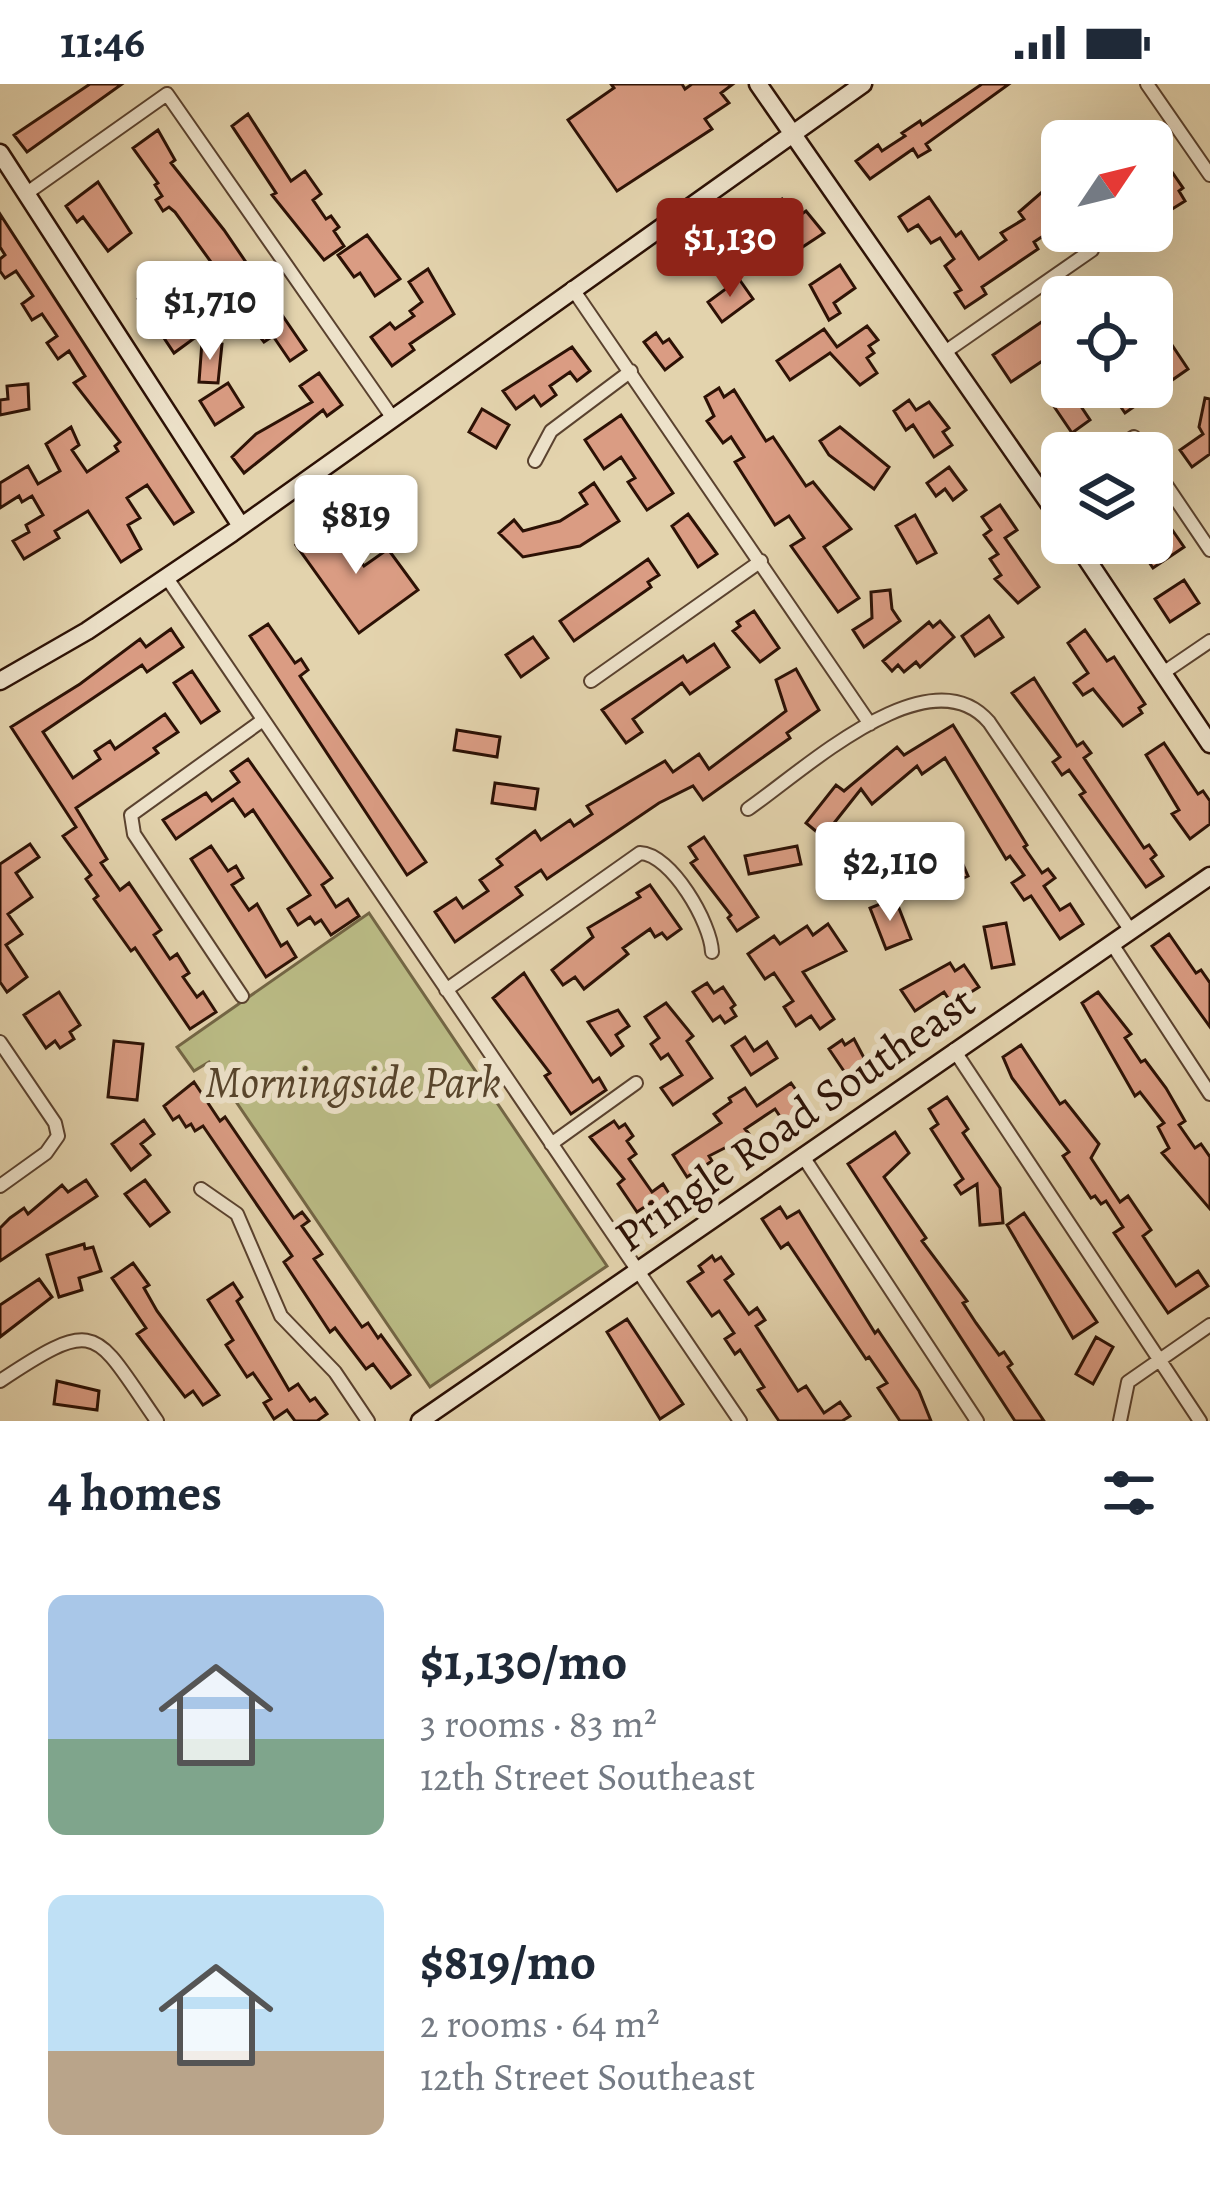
<!DOCTYPE html>
<meta charset="utf-8">
<style>
:root{--surface:#fff;--page:#f2f2f3;--text:#1f2937;--muted:#747a83;--accent:#8f2418}
body{margin:0;font-family:Alegreya,serif;background:var(--page);color:var(--text);height:100vh;display:flex;flex-direction:column;font-size:45px;white-space:nowrap}
*{box-sizing:border-box;margin:0}
p{font-size:39px;color:var(--muted)}
.icon{flex:none;width:66px;height:66px;fill:none;stroke:currentColor;stroke-width:2;stroke-linecap:round;stroke-linejoin:round}
.map{position:relative;height:1337px;overflow:hidden}
.side{display:flex;flex-direction:column;background:var(--surface);flex:1}
.side>*{flex:none}
.needle{width:78px;rotate:55deg}
.tools{position:absolute;left:1041px;top:36px;display:grid;gap:24px}
.tools a{display:grid;place-items:center;width:132px;height:132px;border-radius:18px;background:var(--surface);box-shadow:0 12px 48px #0002;font-size:60px}
.price{position:absolute;translate:-50% -102px;padding:0 27px;border-radius:12px;background:#fff;color:#222;font-size:39px;line-height:78px;filter:drop-shadow(0 3px 6px #0008)}
.price::after{content:'';position:absolute;left:50%;top:72px;width:36px;height:27px;margin-left:-18px;background:inherit;clip-path:polygon(0 0,100% 0,50% 100%)}
.price.on{background:var(--accent);color:#fff}
ul{padding:0;list-style:none}
li{display:flex;align-items:center;gap:36px;height:300px;padding:0 48px}
li span{display:grid;place-items:center;flex:none;width:336px;height:240px;border-radius:18px;color:#555}
li>.icon{margin-inline-start:auto}
span .icon{width:144px;height:144px;fill:#fffc;stroke-width:1}
li b{font-size:51px}
h2{display:flex;justify-content:space-between;align-items:center;height:144px;padding:0 48px;font-size:51px}
.status{display:flex;justify-content:space-between;align-items:center;height:84px;padding:0 60px;background:var(--surface);direction:ltr}
.status svg{height:33px;fill:currentColor}
.map>svg:first-child{display:block}
.green{fill:#babb85;stroke:#736645;stroke-width:3}
.building{fill:#da9c83;stroke:#2c1105;stroke-width:3}
.lines{fill:none;stroke-linecap:round;stroke-linejoin:round}
.street-casing{stroke:#5a422f;stroke-width:16}
.secondary-casing{stroke:#2c1105;stroke-width:21}
.street{stroke:#ede2ca;stroke-width:12}
.secondary{stroke:#ede2ca;stroke-width:16}
.labels{text-anchor:middle;stroke-width:12;stroke-linejoin:round;paint-order:stroke}
.park-label{font-size:45px;font-style:italic;fill:#57442b;stroke:#ede2ca}
.street-label{font-size:45px;fill:#2c1105;stroke:#ede2ca}
</style>
<div class="status"><b>11:46</b><svg viewBox="0 0 49 12"><path d="M0 12V9h3v3zM5 12V6h3v6zM10 12V3h3v9zM15 12V0h3v12zM26 1h20v11H26zM47 4h2v5h-2z"/></svg></div>
<div class="map">
<svg width="1210" height="1337" viewBox="0 0 1210 1337">
<rect width="100%" height="100%" fill="#e3d3ad"/>
<filter id="stains"><feTurbulence type="fractalNoise" baseFrequency=".00167" numOctaves="4"/><feColorMatrix values="0 0 0 0 .2 0 0 0 0 .09 0 0 0 0 .02 0 0 0 .5 -.17"/></filter>
<radialGradient id="worn" r=".72"><stop offset=".6" stop-color="#630" stop-opacity="0"/><stop offset="1" stop-color="#630" stop-opacity=".3"/></radialGradient>
<path class="green" d="M 369,829 L 607,1182 L 430,1303 L 209,978 L 194,987 L 177,963 Z"/>
<path class="building" d="M 90,0 L 122,0 L 27,68 L 14,51 Z
M 611,0 L 682,0 L 685,5 L 692,0 L 733,0 L 721,9 L 729,19 L 705,35 L 712,45 L 617,107 L 568,36 L 614,4 Z
M 982,0 L 1009,0 L 926,60 L 930,66 L 918,73 L 913,65 L 870,95 L 856,77 L 878,61 L 882,67 L 905,52 L 902,49 L 920,37 L 922,41 Z
M 248,30 L 291,97 L 305,87 L 321,110 L 313,116 L 326,135 L 331,132 L 339,143 L 334,147 L 344,162 L 324,176 L 272,111 L 276,109 L 232,42 Z
M 158,46 L 175,76 L 171,79 L 224,146 L 306,266 L 290,277 L 273,252 L 264,258 L 257,249 L 265,243 L 226,187 L 221,192 L 175,128 L 169,123 L 163,127 L 156,116 L 162,112 L 155,101 L 158,99 L 133,64 Z
M 1159,69 L 1183,104 L 1179,107 L 1185,117 L 1169,127 L 1152,101 L 1152,74 Z
M 1057,95 L 1062,103 L 1062,133 L 1054,138 L 1057,143 L 1034,158 L 1038,165 L 982,203 L 986,210 L 965,224 L 955,209 L 961,206 L 945,182 L 954,175 L 940,154 L 931,159 L 918,141 L 908,147 L 899,133 L 929,113 L 956,152 L 961,148 L 979,175 L 1006,156 L 1001,149 L 1024,135 L 1019,128 Z
M 98,98 L 131,149 L 108,167 L 83,133 L 77,138 L 66,122 Z
M 782,115 L 796,134 L 806,127 L 824,149 L 801,164 L 779,143 L 773,147 L 761,130 Z
M 0,130 L 193,428 L 174,440 L 147,401 L 127,414 L 140,434 L 128,441 L 141,465 L 121,478 L 88,427 L 55,447 L 59,454 L 24,475 L 13,457 L 29,448 L 26,441 L 43,431 L 32,412 L 22,418 L 19,412 L 0,424 L 0,399 L 28,382 L 38,400 L 60,387 L 46,360 L 71,343 L 79,361 L 72,366 L 87,388 L 118,367 L 115,362 L 120,358 L 74,299 L 85,292 L 69,267 L 58,275 L 47,259 L 57,252 L 42,230 L 32,236 L 22,220 L 33,212 L 16,187 L 5,194 L 0,187 L 0,175 L 5,171 L 0,163 Z
M 367,151 L 400,195 L 375,212 L 360,189 L 354,193 L 338,171 Z
M 840,181 L 855,204 L 834,219 L 840,229 L 829,236 L 810,201 Z
M 428,185 L 454,230 L 410,260 L 414,266 L 392,282 L 371,253 L 390,239 L 395,245 L 414,232 L 410,227 L 422,218 L 409,198 Z
M 739,195 L 753,215 L 722,238 L 708,218 Z
M 160,200 L 200,250 L 174,269 L 138,215 Z
M 1062,224 L 1062,264 L 1011,298 L 993,271 Z
M 867,242 L 878,256 L 869,262 L 874,269 L 867,274 L 877,289 L 860,301 L 830,269 L 790,296 L 777,277 L 824,245 L 837,263 Z
M 656,249 L 663,259 L 669,255 L 682,273 L 665,286 L 644,258 Z
M 202,258 L 222,260 L 218,299 L 199,298 Z
M 1170,258 L 1188,285 L 1125,329 L 1107,303 L 1152,303 L 1152,270 Z
M 572,263 L 590,287 L 577,297 L 570,288 L 550,302 L 556,311 L 541,322 L 534,312 L 516,325 L 503,307 Z
M 319,289 L 342,321 L 327,332 L 323,326 L 244,389 L 232,373 L 256,350 L 312,318 L 300,302 Z
M 228,299 L 243,323 L 215,341 L 200,317 Z
M 28,300 L 29,325 L 0,331 L 0,316 L 8,315 L 7,302 Z
M 719,304 L 724,313 L 734,306 L 766,357 L 773,353 L 806,402 L 813,398 L 851,445 L 824,463 L 859,514 L 838,528 L 791,462 L 804,454 L 789,432 L 775,441 L 735,378 L 744,373 L 731,353 L 723,359 L 707,337 L 714,332 L 705,313 Z
M 1072,309 L 1090,336 L 1072,349 L 1053,321 Z
M 1205,314 L 1210,315 L 1210,370 L 1192,383 L 1180,366 L 1203,350 L 1199,343 Z
M 909,316 L 916,326 L 929,318 L 949,344 L 943,348 L 952,361 L 934,373 L 913,341 L 906,346 L 894,327 Z
M 482,325 L 509,341 L 496,364 L 469,348 Z
M 621,331 L 673,409 L 647,426 L 628,398 L 635,394 L 621,373 L 604,385 L 585,356 Z
M 840,343 L 889,383 L 874,405 L 829,371 L 820,357 Z
M 949,383 L 966,406 L 953,416 L 945,405 L 936,412 L 927,399 Z
M 594,399 L 619,437 L 580,462 L 523,473 L 499,449 L 514,436 L 523,447 L 560,437 L 587,420 L 580,409 Z
M 1000,421 L 1017,446 L 1005,454 L 1039,503 L 1018,519 L 995,495 L 1001,491 L 990,475 L 998,470 L 984,451 L 991,446 L 982,433 Z
M 688,430 L 717,470 L 698,483 L 672,442 Z
M 915,431 L 936,469 L 917,479 L 896,442 Z
M 1164,434 L 1184,463 L 1153,484 L 1142,468 L 1152,461 L 1152,443 Z
M 330,436 L 364,482 L 388,465 L 418,506 L 359,549 L 296,461 Z
M 648,475 L 659,491 L 648,498 L 651,503 L 574,557 L 560,537 Z
M 1184,496 L 1199,519 L 1170,538 L 1155,515 Z
M 890,506 L 892,525 L 900,537 L 864,563 L 853,546 L 872,534 L 871,508 Z
M 754,527 L 779,564 L 760,578 L 733,547 L 740,542 L 737,538 Z
M 989,532 L 1003,553 L 975,572 L 962,552 Z
M 940,537 L 954,553 L 920,583 L 916,578 L 904,588 L 898,581 L 892,587 L 883,577 L 929,538 L 933,543 Z
M 268,540 L 295,579 L 301,575 L 308,586 L 300,592 L 426,778 L 407,791 L 250,552 Z
M 171,545 L 183,563 L 147,588 L 142,581 L 43,648 L 73,694 L 100,675 L 95,667 L 110,657 L 115,665 L 165,630 L 178,648 L 154,664 L 158,669 L 76,724 L 107,775 L 101,779 L 120,806 L 129,799 L 161,846 L 154,851 L 170,875 L 177,870 L 189,889 L 183,893 L 197,913 L 203,908 L 216,928 L 190,945 L 135,864 L 131,867 L 94,815 L 98,812 L 86,795 L 91,791 L 63,752 L 76,743 L 11,643 L 80,600 L 140,555 L 146,563 Z
M 1085,546 L 1107,577 L 1114,573 L 1145,620 L 1139,624 L 1142,629 L 1123,642 L 1093,605 L 1083,611 L 1074,599 L 1088,589 L 1068,559 Z
M 533,553 L 548,574 L 521,593 L 506,571 Z
M 714,560 L 729,583 L 690,610 L 682,599 L 633,635 L 642,648 L 626,659 L 602,626 L 683,572 L 687,578 Z
M 796,585 L 819,626 L 787,649 L 790,654 L 703,716 L 693,702 L 659,719 L 547,795 L 541,786 L 516,803 L 522,811 L 455,858 L 435,828 L 456,814 L 463,824 L 488,807 L 480,796 L 502,781 L 497,775 L 535,747 L 541,756 L 570,736 L 574,742 L 592,730 L 587,722 L 665,677 L 673,688 L 699,670 L 709,685 L 786,627 L 776,596 Z
M 192,587 L 219,627 L 201,639 L 174,599 Z
M 1034,594 L 1077,662 L 1083,658 L 1091,669 L 1084,674 L 1144,764 L 1149,761 L 1156,771 L 1151,775 L 1163,792 L 1146,803 L 1080,711 L 1085,708 L 1069,686 L 1062,691 L 1053,678 L 1060,673 L 1012,609 Z
M 953,641 L 1027,761 L 1024,763 L 1042,789 L 1048,785 L 1055,794 L 1044,802 L 1060,826 L 1070,820 L 1083,840 L 1060,855 L 1031,812 L 1024,816 L 1012,799 L 1024,791 L 1010,772 L 1006,775 L 945,674 L 922,690 L 917,682 L 872,720 L 861,705 L 823,753 L 806,739 L 836,701 L 844,707 L 897,663 L 904,671 Z
M 457,646 L 500,653 L 497,673 L 454,666 Z
M 1164,659 L 1198,710 L 1203,707 L 1210,717 L 1210,740 L 1190,755 L 1172,730 L 1179,726 L 1146,671 Z
M 248,675 L 332,794 L 322,801 L 336,823 L 348,815 L 359,832 L 331,851 L 321,836 L 315,840 L 310,833 L 298,841 L 288,825 L 310,811 L 253,726 L 245,732 L 233,715 L 176,755 L 163,736 L 206,709 L 212,717 L 239,698 L 231,687 Z
M 495,699 L 538,705 L 535,725 L 492,719 Z
M 704,753 L 758,833 L 737,847 L 728,834 L 731,831 L 691,779 L 697,775 L 689,763 Z
M 951,753 L 968,792 L 939,805 L 933,791 L 942,787 L 931,761 Z
M 30,760 L 39,773 L 16,789 L 32,813 L 8,830 L 22,850 L 6,861 L 27,893 L 7,908 L 0,898 L 0,780 Z
M 211,762 L 228,787 L 236,782 L 243,794 L 232,801 L 249,826 L 257,820 L 281,862 L 287,858 L 296,873 L 266,893 L 191,775 Z
M 797,762 L 801,780 L 749,790 L 745,772 Z
M 650,801 L 681,845 L 667,855 L 662,849 L 655,853 L 650,845 L 623,864 L 628,870 L 584,905 L 575,893 L 563,901 L 552,886 L 593,853 L 588,844 L 640,813 L 637,809 Z
M 895,814 L 911,855 L 886,865 L 870,824 Z
M 1006,839 L 1014,880 L 992,884 L 984,843 Z
M 828,840 L 846,867 L 803,888 L 834,935 L 820,945 L 811,932 L 796,942 L 784,923 L 793,917 L 774,889 L 765,895 L 748,870 L 774,852 L 780,860 L 807,842 L 813,851 Z
M 1169,850 L 1196,889 L 1201,886 L 1210,899 L 1210,943 L 1152,862 Z
M 950,879 L 955,887 L 964,881 L 979,903 L 952,920 L 944,908 L 915,927 L 901,906 Z
M 524,889 L 593,998 L 599,994 L 606,1006 L 571,1030 L 545,992 L 550,989 L 493,914 Z
M 707,899 L 714,909 L 723,903 L 735,921 L 731,924 L 736,932 L 725,939 L 720,932 L 713,937 L 693,908 Z
M 59,908 L 80,941 L 70,948 L 74,955 L 60,964 L 55,957 L 46,964 L 24,931 Z
M 1098,908 L 1131,950 L 1125,954 L 1141,978 L 1145,976 L 1166,1004 L 1185,1037 L 1179,1041 L 1195,1064 L 1201,1060 L 1210,1073 L 1210,1125 L 1162,1069 L 1169,1064 L 1158,1043 L 1164,1039 L 1140,1008 L 1135,1012 L 1082,919 Z
M 666,919 L 693,952 L 687,957 L 712,994 L 673,1021 L 661,1004 L 682,991 L 668,970 L 661,975 L 651,960 L 659,954 L 645,933 Z
M 618,926 L 629,942 L 616,951 L 623,962 L 611,971 L 588,938 Z
M 745,953 L 754,967 L 767,958 L 777,974 L 751,991 L 732,962 Z
M 854,955 L 871,987 L 852,999 L 829,965 L 842,956 L 845,961 Z
M 114,957 L 143,960 L 137,1016 L 108,1013 Z
M 1021,961 L 1060,1020 L 1065,1017 L 1099,1060 L 1091,1074 L 1120,1118 L 1128,1112 L 1151,1146 L 1143,1152 L 1176,1202 L 1198,1187 L 1208,1202 L 1168,1229 L 1114,1149 L 1123,1143 L 1106,1117 L 1101,1120 L 1095,1112 L 1091,1114 L 1063,1072 L 1069,1068 L 1012,994 L 1003,973 Z
M 194,998 L 220,1037 L 225,1033 L 294,1134 L 302,1128 L 309,1137 L 302,1142 L 322,1170 L 314,1175 L 362,1243 L 368,1239 L 378,1254 L 381,1251 L 410,1291 L 391,1304 L 373,1280 L 366,1285 L 335,1244 L 330,1248 L 284,1178 L 292,1172 L 203,1042 L 195,1047 L 191,1040 L 186,1043 L 179,1032 L 173,1036 L 164,1022 Z
M 791,999 L 811,1027 L 787,1043 L 775,1025 L 745,1045 L 750,1051 L 709,1072 L 712,1077 L 687,1093 L 673,1071 L 721,1039 L 714,1030 L 731,1018 L 729,1014 L 745,1004 L 757,1022 Z
M 947,1013 L 968,1045 L 963,1049 L 1000,1104 L 1003,1139 L 980,1141 L 977,1100 L 961,1110 L 955,1101 L 963,1095 L 931,1045 L 938,1040 L 929,1025 Z
M 144,1036 L 154,1050 L 141,1060 L 150,1071 L 131,1086 L 112,1060 Z
M 614,1037 L 619,1044 L 625,1040 L 633,1052 L 627,1057 L 636,1070 L 629,1075 L 652,1108 L 663,1100 L 670,1111 L 655,1122 L 652,1118 L 637,1128 L 618,1100 L 624,1095 L 590,1053 Z
M 895,1048 L 909,1069 L 884,1093 L 926,1154 L 922,1157 L 967,1217 L 963,1219 L 976,1239 L 999,1271 L 1004,1268 L 1012,1280 L 1008,1283 L 1044,1337 L 1015,1337 L 848,1080 Z
M 86,1096 L 97,1112 L 0,1177 L 0,1144 L 10,1134 L 24,1124 L 28,1130 L 62,1101 L 68,1108 Z
M 145,1096 L 169,1128 L 150,1142 L 125,1110 Z
M 780,1123 L 787,1134 L 799,1127 L 875,1249 L 878,1246 L 919,1307 L 931,1337 L 900,1337 L 878,1304 L 887,1299 L 869,1273 L 866,1275 L 788,1159 L 781,1164 L 762,1135 Z
M 1024,1129 L 1097,1238 L 1073,1254 L 1007,1141 Z
M 84,1160 L 85,1165 L 93,1163 L 101,1187 L 79,1194 L 82,1206 L 59,1213 L 47,1171 Z
M 712,1172 L 715,1177 L 721,1173 L 733,1190 L 725,1196 L 749,1230 L 757,1224 L 765,1236 L 756,1242 L 798,1307 L 806,1302 L 824,1329 L 840,1318 L 850,1332 L 842,1337 L 779,1337 L 758,1306 L 764,1303 L 740,1266 L 735,1270 L 725,1255 L 734,1249 L 719,1227 L 712,1232 L 688,1198 L 703,1188 L 699,1182 Z
M 133,1179 L 149,1201 L 144,1204 L 157,1227 L 219,1311 L 203,1321 L 193,1307 L 185,1313 L 137,1250 L 146,1244 L 112,1194 Z
M 39,1195 L 52,1213 L 0,1253 L 0,1221 Z
M 233,1199 L 242,1213 L 237,1217 L 289,1306 L 298,1300 L 310,1317 L 315,1314 L 327,1330 L 317,1337 L 295,1337 L 287,1326 L 274,1335 L 264,1319 L 271,1315 L 253,1289 L 247,1293 L 226,1261 L 233,1256 L 208,1216 Z
M 627,1235 L 683,1320 L 660,1335 L 607,1248 Z
M 1096,1253 L 1113,1263 L 1093,1300 L 1076,1290 Z
M 57,1297 L 99,1307 L 97,1326 L 54,1320 Z"/>
<g class="lines">
<defs>
<path id="street" d="M 1147,0 L 1210,91
M 27,109 L 167,10 L 392,333
M 572,204 L 870,640
M 945,268 L 1092,166
M 1110,369 L 1134,353 L 1145,369
M 535,377 L 551,347 L 631,287
M 1152,380 L 1210,466
M 1045,412 L 1062,401
M 167,494 L 740,1337
M 1163,589 L 1210,557
M 591,597 L 761,477
M 748,725 C 802,688 929,568 989,638 L 1131,847
M 1112,860 L 1210,1010
M 446,906 L 640,769 C 671,770 711,839 712,868
M 242,912 L 134,750 L 131,731 L 263,636
M 0,958 L 55,1039 L 58,1052 L 46,1069 L 0,1102
M 954,966 L 1200,1337
M 551,1060 L 636,999
M 802,1071 L 977,1337
M 201,1105 L 237,1130 L 281,1232 L 335,1288 L 368,1337
M 0,1297 C 99,1231 94,1246 157,1337
M 1120,1337 L 1128,1298 L 1210,1241"/>
<path id="secondary" d="M 758,0 L 1062,438
M 0,69 L 241,442
M 1076,459 L 1210,660
M 0,597 L 87,547 L 232,449 L 863,0
M 420,1337 L 1210,792"/>
</defs>
<use href="#street" class="street-casing"/>
<use href="#secondary" class="secondary-casing"/>
<use href="#street" class="street"/>
<use href="#secondary" class="secondary"/>
</g>
<g class="labels">
<g class="park-label">
<text x="353" y="1013">Morningside Park</text>
</g>
<g class="street-label">
<text transform="translate(794 1034) rotate(-35)" y="16">Pringle Road Southeast</text>
</g>
</g>
<rect width="100%" height="100%" filter="url(#stains)"/>
<rect width="100%" height="100%" fill="url(#worn)"/>
</svg>
<div class="tools">
<a><svg class="needle" viewBox="-14 -14 28 28"><path d="M0-13l5 13h-10z" fill="#e53935"/><path d="M0 13l5-13h-10z" fill="#747a83"/></svg></a>
<a><svg class="icon" aria-label="locate" viewBox="0 0 24 24"><circle cx="12" cy="12" r="6"/><path d="M12 2v4M12 18v4M2 12h4M18 12h4"/></svg></a>
<a><svg class="icon" aria-label="layers" viewBox="0 0 24 24"><path d="M12 4l9 5-9 5-9-5zM3 14l9 5 9-5"/></svg></a>
</div>
<b class="price on" style="left:730px;top:216px">$1,130</b>
<b class="price" style="left:210px;top:279px">$1,710</b>
<b class="price" style="left:356px;top:493px">$819</b>
<b class="price" style="left:890px;top:840px">$2,110</b>
</div>
<section class="side">
<h2>4 homes<svg class="icon" aria-label="filters" viewBox="0 0 24 24"><path d="M4 7h16M4 17h16"/><circle cx="9" cy="7" r="2"/><circle cx="15" cy="17" r="2"/></svg></h2>
<ul>
<li><span style="background:linear-gradient(#a9c7e8 60%,#7fa58c 0)"><svg class="icon" aria-label="home" viewBox="0 0 24 24"><path d="M3 11l9-7 9 7M6 9v11h12V9"/></svg></span><div><b>$1,130/mo</b><p>3 rooms · 83 m²</p><p>12th Street Southeast</p></div></li>
<li><span style="background:linear-gradient(#bfe0f5 65%,#b9a48a 0)"><svg class="icon" aria-label="home" viewBox="0 0 24 24"><path d="M3 11l9-7 9 7M6 9v11h12V9"/></svg></span><div><b>$819/mo</b><p>2 rooms · 64 m²</p><p>12th Street Southeast</p></div></li>
</ul>
</section>
